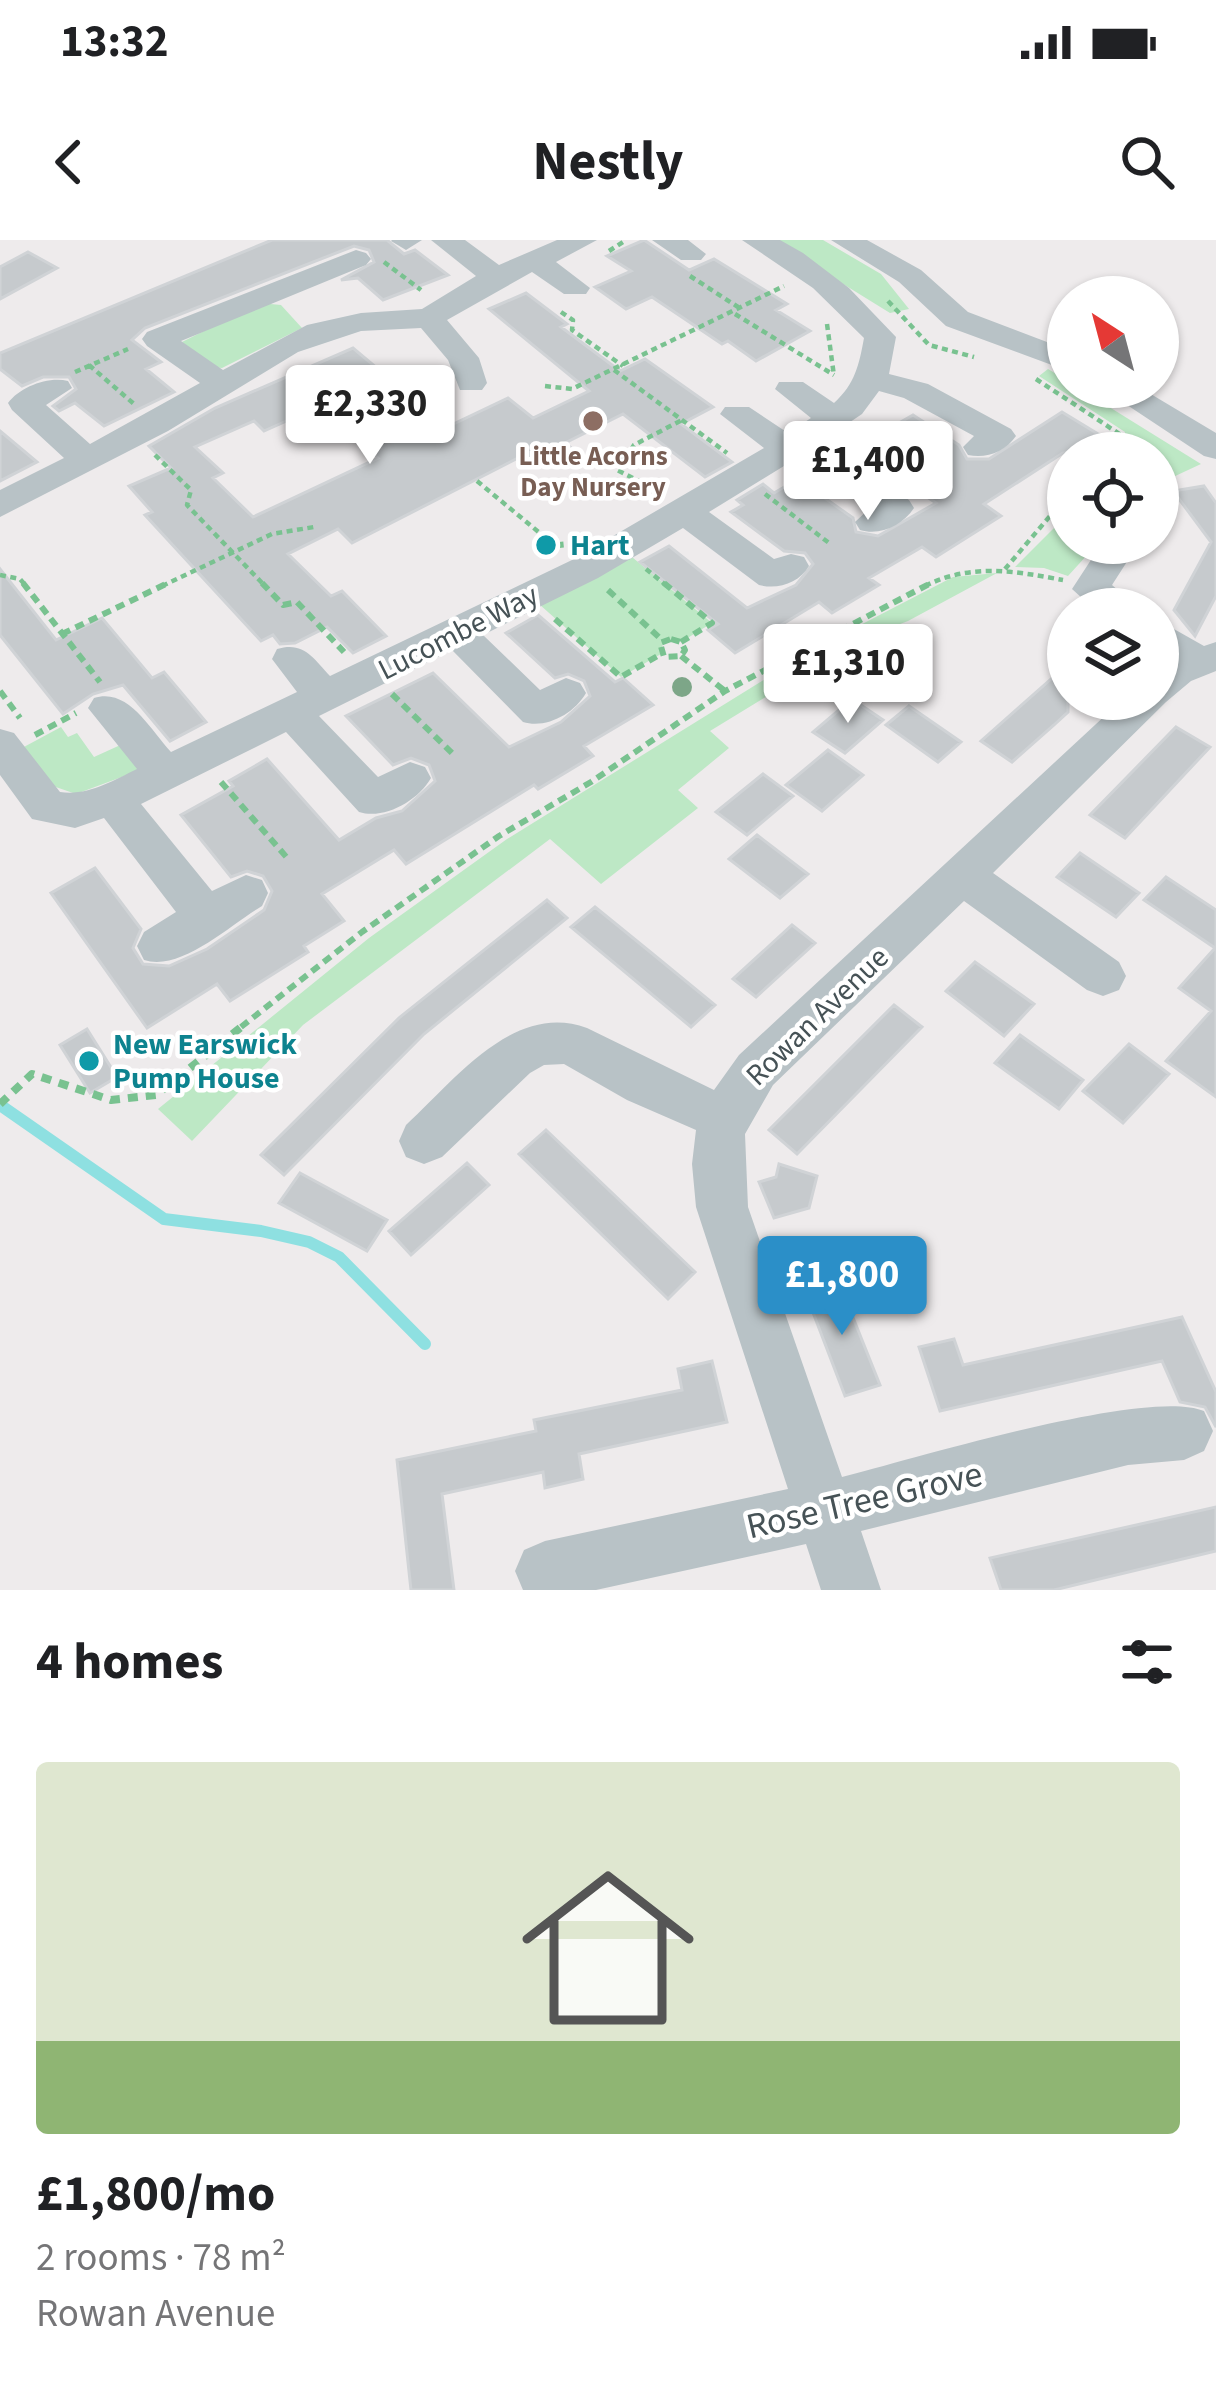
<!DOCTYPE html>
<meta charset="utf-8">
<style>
:root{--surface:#fff;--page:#f6f6f6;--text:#202124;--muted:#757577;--accent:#2b8fc8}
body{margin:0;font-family:"Source Sans 3",sans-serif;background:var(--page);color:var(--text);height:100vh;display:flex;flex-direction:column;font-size:45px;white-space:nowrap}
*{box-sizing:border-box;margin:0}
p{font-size:39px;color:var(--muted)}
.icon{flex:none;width:66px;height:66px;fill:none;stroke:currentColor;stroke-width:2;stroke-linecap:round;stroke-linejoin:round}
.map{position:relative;height:1350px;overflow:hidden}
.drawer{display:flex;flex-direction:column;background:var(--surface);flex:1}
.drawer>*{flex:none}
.needle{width:78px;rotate:324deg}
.buttons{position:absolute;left:1047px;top:36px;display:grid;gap:24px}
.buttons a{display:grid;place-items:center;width:132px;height:132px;border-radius:50%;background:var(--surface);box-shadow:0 3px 9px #0004;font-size:60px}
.price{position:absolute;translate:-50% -102px;padding:0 27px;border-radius:12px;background:#fff;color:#222;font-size:39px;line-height:78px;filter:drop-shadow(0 3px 6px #0008)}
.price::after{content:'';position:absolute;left:50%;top:72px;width:36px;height:27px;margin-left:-18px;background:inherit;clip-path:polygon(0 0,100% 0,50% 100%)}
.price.current{background:var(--accent);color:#fff}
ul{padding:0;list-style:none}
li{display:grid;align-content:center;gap:24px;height:636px;padding:0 36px}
li span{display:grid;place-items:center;height:372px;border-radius:12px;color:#555}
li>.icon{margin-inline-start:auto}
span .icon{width:216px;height:216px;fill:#fffc;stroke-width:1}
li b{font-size:51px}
h2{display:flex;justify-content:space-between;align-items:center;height:144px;padding:0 36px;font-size:51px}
.status{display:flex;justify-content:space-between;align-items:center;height:84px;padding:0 60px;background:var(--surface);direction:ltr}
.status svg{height:33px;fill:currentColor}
header{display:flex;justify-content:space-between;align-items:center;height:156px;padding:0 36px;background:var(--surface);font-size:54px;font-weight:700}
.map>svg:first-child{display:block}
.green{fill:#bde8c5}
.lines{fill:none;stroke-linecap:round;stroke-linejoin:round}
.stream{stroke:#8ee0e1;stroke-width:12}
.building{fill:#c6cacd;stroke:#d0d3d6;stroke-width:3;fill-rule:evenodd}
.path-far2{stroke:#79c290;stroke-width:4.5;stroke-dasharray:6 4.5;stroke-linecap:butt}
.path-far1{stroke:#79c290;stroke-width:6;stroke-dasharray:9 6;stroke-linecap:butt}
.path{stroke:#79c290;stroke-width:8;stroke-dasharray:10 8;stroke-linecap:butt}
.minor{fill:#b8c2c6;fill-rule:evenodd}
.tree{fill:#7da688}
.education-dot{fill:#8d6e63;stroke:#fff;stroke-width:4.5}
.culture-dot{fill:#0f9aa8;stroke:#fff;stroke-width:4.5}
.labels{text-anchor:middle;stroke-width:9;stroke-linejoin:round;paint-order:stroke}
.far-education-label{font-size:27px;font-weight:bold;fill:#785e54;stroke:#fff}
.culture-label{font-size:30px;font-weight:bold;fill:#0d838f;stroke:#fff;text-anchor:start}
.street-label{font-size:30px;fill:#465256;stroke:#fff}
.near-street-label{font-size:36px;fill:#465256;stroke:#fff}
</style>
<div class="status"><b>13:32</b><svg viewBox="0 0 49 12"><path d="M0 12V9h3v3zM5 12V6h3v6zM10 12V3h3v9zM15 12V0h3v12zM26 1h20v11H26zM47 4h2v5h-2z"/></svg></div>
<header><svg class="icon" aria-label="back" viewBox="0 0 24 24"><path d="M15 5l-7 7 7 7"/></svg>Nestly<svg class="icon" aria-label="search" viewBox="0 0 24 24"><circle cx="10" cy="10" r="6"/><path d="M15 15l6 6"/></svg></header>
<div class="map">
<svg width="1216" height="1350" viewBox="0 0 1216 1350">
<rect width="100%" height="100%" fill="#eeebec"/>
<path class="green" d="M 772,0 L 823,0 L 881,34 L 909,69 L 890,73 Z
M 260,63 L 281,65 L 302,88 L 222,128 L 213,127 L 182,102 Z
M 1048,129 L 1068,141 L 1068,147 L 1077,147 L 1201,224 L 1158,244 L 1158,213 L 1122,213 L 1125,192 L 1039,136 Z
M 1068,274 L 1068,303 L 1098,303 L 1068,336 L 1044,328 L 1015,327 Z
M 621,308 L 712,383 L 681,402 L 663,401 L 661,414 L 621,437 L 530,356 Z
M 997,333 L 908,381 L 861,399 L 710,491 L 729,508 L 678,550 L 698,568 L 601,644 L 550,599 L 303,785 L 192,901 L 158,869 L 369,698 L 507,599 L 812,410 L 953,337 Z
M 61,487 L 68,497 L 77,493 L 94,517 L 127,502 L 138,531 L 76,554 L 50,545 L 22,508 Z"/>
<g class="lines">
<path class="stream" d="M 0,865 L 164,979 L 261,991 L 309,1002 L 339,1017 L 425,1104"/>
</g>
<path class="building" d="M 272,0 L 387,0 L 404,14 L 415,10 L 448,35 L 383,60 L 358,38 L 341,40 L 374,22 L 369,10 L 354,6 L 145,88 L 132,100 L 161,122 L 146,129 L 174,152 L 104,186 L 75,163 L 59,171 L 53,166 L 76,149 L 69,137 L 43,137 L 22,146 L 0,129 L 0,113 Z
M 644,0 L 689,30 L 714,19 L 787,64 L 776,70 L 810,91 L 756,121 L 728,101 L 722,104 L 652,57 L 626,69 L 595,47 L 631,31 L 607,16 Z
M 28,12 L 57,28 L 0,59 L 0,27 Z
M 526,53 L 567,84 L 561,87 L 620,131 L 645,119 L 713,167 L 681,184 L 732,222 L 705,237 L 623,174 L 565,203 L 570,207 L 532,226 L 520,217 L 352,303 L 338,289 L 288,314 L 331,356 L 342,351 L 386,396 L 353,413 L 327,387 L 295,403 L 280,404 L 273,395 L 261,401 L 145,275 L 152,272 L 129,246 L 171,228 L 149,206 L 215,168 L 353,108 L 447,187 L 508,158 L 533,178 L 589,151 L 489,69 ZM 320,166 L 378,218 L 253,277 L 213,238 L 223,233 L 195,207 L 254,181 L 264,191 Z
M 1062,172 L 1103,197 L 1075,213 L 1063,213 L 984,264 L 1001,276 L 936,317 L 922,307 L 869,338 L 879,345 L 832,373 L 819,362 L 735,413 L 708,390 L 718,384 L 640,322 L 669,306 L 747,368 L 796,345 L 813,324 L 805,313 L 784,311 L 731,272 L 743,265 L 737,260 L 763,244 L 774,253 L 798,239 L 853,278 L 856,292 L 878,296 L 936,263 L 855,208 L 913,175 L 959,205 L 967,219 L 989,219 Z
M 0,191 L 37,222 L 0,241 Z
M 1204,246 L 1216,263 L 1216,356 L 1195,396 L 1174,370 L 1211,302 L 1173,251 Z
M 0,329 L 56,400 L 102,378 L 152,438 L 164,432 L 206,482 L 170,501 L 123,445 L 93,454 L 63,474 L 0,395 Z
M 538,375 L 615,442 L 623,438 L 653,465 L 584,506 L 593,516 L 538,549 L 534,545 L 406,624 L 394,610 L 322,654 L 344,681 L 304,706 L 308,712 L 230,761 L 217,744 L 147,788 L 51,653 L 95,628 L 141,689 L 133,708 L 143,724 L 169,726 L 207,709 L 264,670 L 272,651 L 263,636 L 247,631 L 231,637 L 181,575 L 233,546 L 229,541 L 267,519 L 339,600 L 376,578 L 402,571 L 435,541 L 429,525 L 411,518 L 393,525 L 346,476 L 433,433 L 509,507 L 561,482 L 590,456 L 584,441 L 568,434 L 555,438 L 506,393 Z
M 1068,424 L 1068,472 L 1054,485 L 1012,522 L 981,501 Z
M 852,459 L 883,480 L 845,513 L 813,492 Z
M 909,466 L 961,502 L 938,522 L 886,485 Z
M 1176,487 L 1210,507 L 1125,598 L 1090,575 Z
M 828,510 L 863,535 L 822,571 L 786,545 Z
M 763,534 L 793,556 L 747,595 L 716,572 Z
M 757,595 L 808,634 L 780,658 L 729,619 Z
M 1080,613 L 1139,653 L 1116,677 L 1057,637 Z
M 1166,637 L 1216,670 L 1216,857 L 1166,821 L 1211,771 L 1179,748 L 1215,708 L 1144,660 Z
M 547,660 L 567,678 L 424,794 L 284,935 L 261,915 L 400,777 Z
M 595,667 L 654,715 L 715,765 L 691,787 L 571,687 Z
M 792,685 L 815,703 L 756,757 L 733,739 Z
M 975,722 L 1034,764 L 1004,796 L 946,751 Z
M 894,765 L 922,787 L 797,914 L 769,890 Z
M 87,789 L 117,837 L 90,853 L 60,805 Z
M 1020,795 L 1083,840 L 1059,869 L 995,823 Z
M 1129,804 L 1169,834 L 1123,883 L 1083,851 Z
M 546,890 L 695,1032 L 668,1059 L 519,914 Z
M 467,923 L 489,945 L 411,1015 L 389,991 Z
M 779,924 L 817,936 L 809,968 L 774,978 L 759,942 L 776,937 Z
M 300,933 L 387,980 L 367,1011 L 279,963 Z
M 838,1040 L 880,1145 L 845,1156 L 804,1049 Z
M 1182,1077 L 1216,1152 L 1216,1187 L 1205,1167 L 1180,1162 L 1162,1121 L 940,1171 L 919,1107 L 954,1099 L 963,1125 Z
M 712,1121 L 727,1182 L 579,1214 L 583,1239 L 545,1248 L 543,1232 L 442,1254 L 454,1350 L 411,1350 L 397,1220 L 536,1191 L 534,1180 L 682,1150 L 678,1129 Z
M 1216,1267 L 1216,1311 L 1054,1350 L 1001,1350 L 990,1318 Z"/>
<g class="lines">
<path class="path-far2" d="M 609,11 L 626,0
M 384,22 L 421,50
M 690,36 L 738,67
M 888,61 L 929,105 L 974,117
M 561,72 L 573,80 L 572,90 L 623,126
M 735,74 L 834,135
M 827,84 L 834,136
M 89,125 L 134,164
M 614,130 L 727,213
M 75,132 L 128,109
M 1036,139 L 1121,195 L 1113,213
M 545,146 L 572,149 L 784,46
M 875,185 L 946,230
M 155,215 L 191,250 L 187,265 L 265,346
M 477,241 L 541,294 L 561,301 L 562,311
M 661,252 L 617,230 L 634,205 L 682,180
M 765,254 L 829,303
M 646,329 L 667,346
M 1005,329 L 1050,276 L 1068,242
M 0,335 L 20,339 L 26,346
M 162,346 L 272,294 L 314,287
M 925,346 C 971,323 1014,331 1063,340"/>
<path class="path-far1" d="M 23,343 L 100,442
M 262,343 L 283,365 L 297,362 L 344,412
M 664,343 L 712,383 L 681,402
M 608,350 L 663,401
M 555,379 L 621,437 L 661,414
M 62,394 L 168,343
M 671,399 L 681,402 L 685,410 L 681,416 L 664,417 L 660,403 Z
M 681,416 L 725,451
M 0,451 L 20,478
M 392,454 L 456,517
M 35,495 L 76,473
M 221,542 L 289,620
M 241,787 L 362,692 L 499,596 L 591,542 L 725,451 L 931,343"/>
<path class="path" d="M 0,864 L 32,834 L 111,860 L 156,855 L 245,784"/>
<path class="minor" d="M 422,0 L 406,10 L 391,1 L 392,0 Z
M 431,0 L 465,0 L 499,25 L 557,0 L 597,0 L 556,22 L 590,48 L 586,54 L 564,54 L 532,32 L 447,80 L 479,118 L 487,143 L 482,150 L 460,150 L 448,120 L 421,88 L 361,91 L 298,112 L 168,191 L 0,277 L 0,250 L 64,218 L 12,170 L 8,163 C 20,147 48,136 68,141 L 72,148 L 46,165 L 90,204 L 200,143 L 147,106 L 142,99 L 147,92 L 356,10 L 366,13 L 371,19 L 366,25 L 181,101 L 223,130 L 307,85 L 361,73 L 422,69 L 476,36 Z
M 652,0 L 688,0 L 706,14 L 701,20 L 681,20 Z
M 742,0 L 780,0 L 803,13 L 849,48 L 896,97 L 889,134 L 928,144 L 1011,189 L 1016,196 C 1005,212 986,219 968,215 L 963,207 L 974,196 L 904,158 L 879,151 L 862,174 L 822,201 L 909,260 L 914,268 C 902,286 880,296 860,290 L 855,282 L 871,267 L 797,218 L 709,272 L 774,319 L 791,314 L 804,317 L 809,326 C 799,343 778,350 759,345 L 683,288 L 598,338 L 483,395 L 540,450 L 566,438 L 580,443 L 586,453 C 574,474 546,489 523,482 L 452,410 L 319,476 L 378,537 L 410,522 L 425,527 L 431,538 C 418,561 384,580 359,572 L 286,492 L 141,564 L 212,651 L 246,635 L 262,640 L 268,653 L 262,666 C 230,685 181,732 144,720 L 137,706 L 144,692 L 176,672 L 104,578 L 75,588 L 32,579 L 0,535 L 0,489 L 14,493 L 60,552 C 88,556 112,541 137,529 L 88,468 L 94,458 C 128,447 150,489 171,512 L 297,452 L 272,419 L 277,409 C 304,401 313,418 330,436 L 572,320 L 764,208 L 720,174 L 725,167 L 749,167 L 788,193 L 811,178 L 775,149 L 779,142 L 803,142 L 834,163 C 855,144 859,125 864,98 L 813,48 Z
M 831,0 L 867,0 L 921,30 L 968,72 L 1068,110 L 1068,131 L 946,86 L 899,42 Z
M 1100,147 L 1139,147 L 1216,193 L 1216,219 L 1204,216 Z
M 1102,303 L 1139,303 L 1112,345 L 1140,369 L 1094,369 L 1072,349 Z
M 1158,380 L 1204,406 L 1216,402 L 1216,431 L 1191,441 L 1166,462 L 993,633 L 1119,722 L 1126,736 L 1119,750 L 1103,756 L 1087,750 L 964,661 L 773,845 L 745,894 L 748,967 L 842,1237 C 913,1219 1148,1147 1204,1171 L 1213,1191 L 1204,1211 L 1184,1220 L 1128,1225 L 861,1291 L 881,1350 L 821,1350 L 806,1304 L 596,1350 L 523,1350 L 515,1331 L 524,1310 L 545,1301 L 788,1249 L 696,967 L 692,924 L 696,890 L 627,860 L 564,824 L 544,825 L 530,833 L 442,917 L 424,924 L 406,917 L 399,901 L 406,885 C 455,840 514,761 587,788 L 714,850 L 739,815 L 1123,459 L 1158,459 L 1158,426 L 1168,419 L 1158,413 Z"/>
</g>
<circle class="tree" cx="682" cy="447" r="10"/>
<circle class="education-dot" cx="593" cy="181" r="12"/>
<g class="culture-dot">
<circle cx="546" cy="305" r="12"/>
<circle cx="89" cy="821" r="12"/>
</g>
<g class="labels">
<g class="far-education-label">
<text x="593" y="225">Little Acorns<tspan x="593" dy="31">Day Nursery</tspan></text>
</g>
<g class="culture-label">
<text x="570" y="315">Hart</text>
<text x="113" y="814">New Earswick<tspan x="113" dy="34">Pump House</tspan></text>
</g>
<g class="street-label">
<text transform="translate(458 392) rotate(-27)" y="10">Lucombe Way</text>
<text transform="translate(817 776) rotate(-44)" y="10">Rowan Avenue</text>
</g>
<g class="near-street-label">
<text transform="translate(864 1259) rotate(-13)" y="13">Rose Tree Grove</text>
</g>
</g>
</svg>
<div class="buttons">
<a><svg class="needle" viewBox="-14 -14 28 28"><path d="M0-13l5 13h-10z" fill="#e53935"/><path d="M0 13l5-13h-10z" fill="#757577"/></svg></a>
<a><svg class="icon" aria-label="locate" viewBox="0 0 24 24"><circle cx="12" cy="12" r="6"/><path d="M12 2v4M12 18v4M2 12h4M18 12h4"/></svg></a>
<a><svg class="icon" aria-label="layers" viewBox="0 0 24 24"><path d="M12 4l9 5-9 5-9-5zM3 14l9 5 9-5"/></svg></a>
</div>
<b class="price" style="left:370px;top:227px">£2,330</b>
<b class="price" style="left:868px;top:283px">£1,400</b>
<b class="price" style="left:848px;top:486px">£1,310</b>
<b class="price current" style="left:842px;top:1098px">£1,800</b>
</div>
<section class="drawer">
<h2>4 homes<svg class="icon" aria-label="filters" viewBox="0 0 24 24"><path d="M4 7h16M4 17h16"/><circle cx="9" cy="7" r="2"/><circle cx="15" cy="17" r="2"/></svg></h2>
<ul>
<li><span style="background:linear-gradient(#dfe7d0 75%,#8fb573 0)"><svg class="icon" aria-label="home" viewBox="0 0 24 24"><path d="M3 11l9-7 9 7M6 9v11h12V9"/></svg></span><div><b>£1,800/mo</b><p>2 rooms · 78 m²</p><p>Rowan Avenue</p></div></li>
</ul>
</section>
